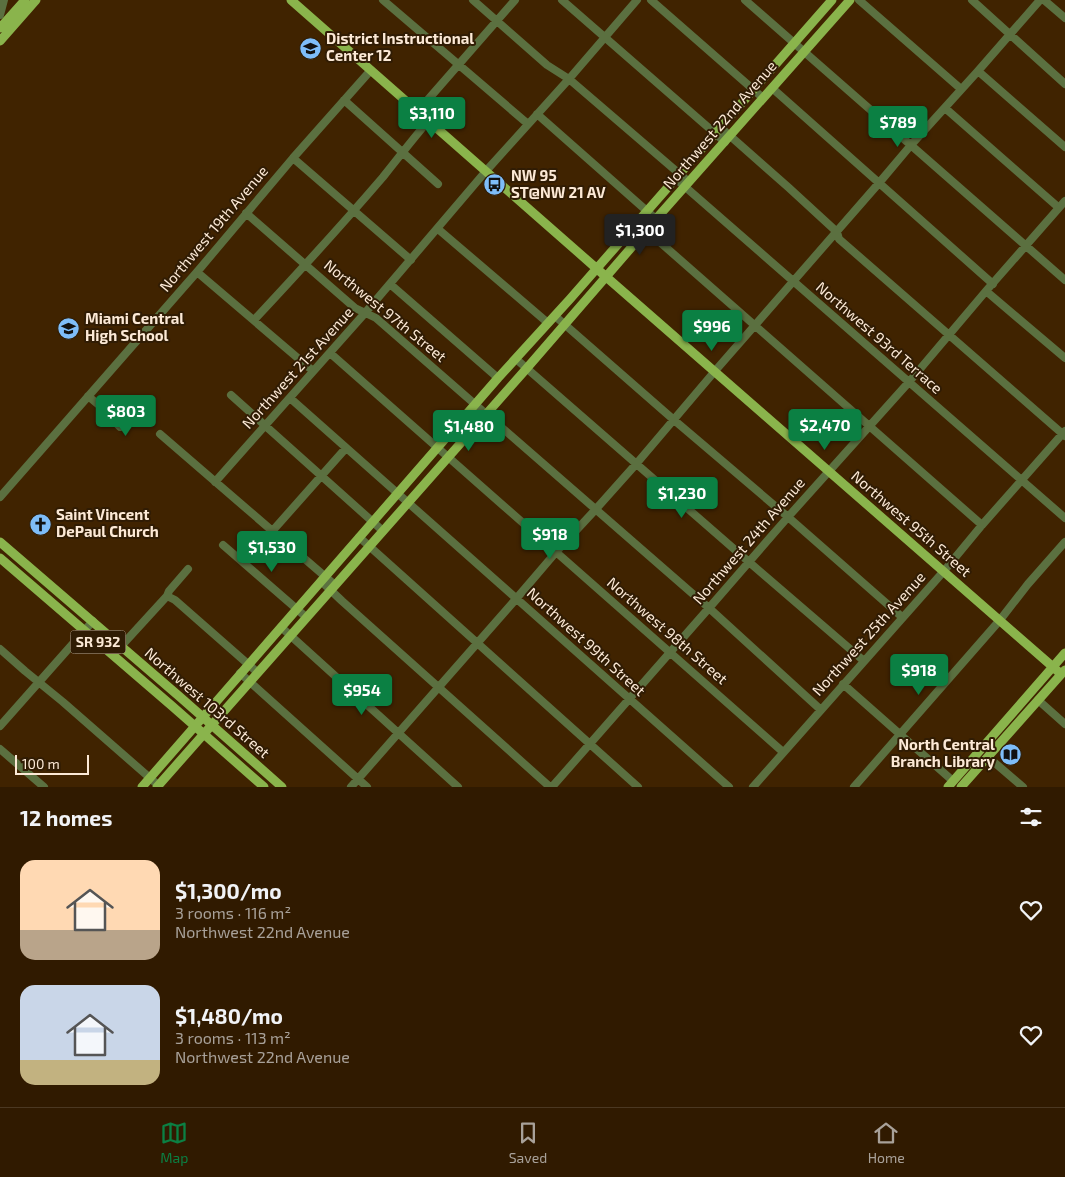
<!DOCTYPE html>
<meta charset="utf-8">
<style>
:root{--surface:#301a00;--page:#3c270f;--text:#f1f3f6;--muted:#a8a199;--line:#4b3822;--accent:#0b8043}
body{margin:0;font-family:"Exo 2",sans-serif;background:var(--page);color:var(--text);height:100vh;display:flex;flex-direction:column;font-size:19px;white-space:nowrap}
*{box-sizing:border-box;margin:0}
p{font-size:16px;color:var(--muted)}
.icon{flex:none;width:28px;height:28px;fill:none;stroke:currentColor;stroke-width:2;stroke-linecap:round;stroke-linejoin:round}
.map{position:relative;height:787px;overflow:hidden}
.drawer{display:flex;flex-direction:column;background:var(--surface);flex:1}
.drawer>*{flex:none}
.scale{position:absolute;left:15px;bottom:12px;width:74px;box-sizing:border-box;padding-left:5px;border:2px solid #fce9d6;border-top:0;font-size:14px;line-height:18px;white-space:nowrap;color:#fce9d6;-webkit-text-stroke:4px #301c04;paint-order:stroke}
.price{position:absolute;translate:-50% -42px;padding:0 11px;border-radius:5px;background:var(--accent);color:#fff;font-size:16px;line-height:32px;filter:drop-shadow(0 1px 2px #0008)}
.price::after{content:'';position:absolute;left:50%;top:30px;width:15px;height:11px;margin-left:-8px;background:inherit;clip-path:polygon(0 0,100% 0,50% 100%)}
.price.selected{background:#222;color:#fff}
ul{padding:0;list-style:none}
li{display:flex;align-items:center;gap:15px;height:125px;padding:0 20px}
li span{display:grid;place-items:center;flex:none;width:140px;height:100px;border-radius:15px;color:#555}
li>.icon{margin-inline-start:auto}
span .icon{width:60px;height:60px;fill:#fffc;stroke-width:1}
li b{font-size:21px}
h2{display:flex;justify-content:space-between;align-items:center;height:60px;padding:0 20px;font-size:21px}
.tab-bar{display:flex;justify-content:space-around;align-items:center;height:70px;border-top:1px solid var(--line);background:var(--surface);font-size:14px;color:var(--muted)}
.tab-bar a{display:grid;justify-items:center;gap:2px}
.tab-bar .selected{color:var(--accent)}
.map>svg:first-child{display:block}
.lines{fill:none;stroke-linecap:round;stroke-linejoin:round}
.minor{stroke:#5b7040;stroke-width:8}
.major{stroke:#8ab44c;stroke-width:9}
.labels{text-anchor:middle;stroke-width:4;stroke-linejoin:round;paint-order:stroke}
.shield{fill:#301c04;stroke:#bfac97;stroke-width:1}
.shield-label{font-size:14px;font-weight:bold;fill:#fce9d6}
.poi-label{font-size:15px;font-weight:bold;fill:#fce9d6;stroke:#301c04;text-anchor:start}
.street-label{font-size:15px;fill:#fce9d6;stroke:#301c04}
</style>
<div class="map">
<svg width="1065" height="787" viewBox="0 0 1065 787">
<rect width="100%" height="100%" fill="#402300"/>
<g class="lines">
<path class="minor" d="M 383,0 L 528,124
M 473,0 L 547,65 L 569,79 L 689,182
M 562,0 L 725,142
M 651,0 L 763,98
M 745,0 L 1065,280
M 859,0 L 961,89
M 972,0 L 1065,84
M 1044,0 L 1065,18
M 0,15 L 4,0
M 978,71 L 1065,147
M 772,88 L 993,284
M 344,100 L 438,184
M 945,108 L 1058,207
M 418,111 L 515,0
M 537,114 L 656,219
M 720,127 L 788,187 L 837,232 L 839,239 L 1065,436
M 293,158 L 411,260
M 675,178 L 1065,518
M 246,213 L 355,308 L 376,318 L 709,608 L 821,710
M 637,222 L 982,525
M 438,229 L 548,323
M 197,272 L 313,371
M 390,284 L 498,378
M 986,291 L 1065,358
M 555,316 L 674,420 L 788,517 L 902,617
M 254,320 C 298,273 341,226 383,177 C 398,158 413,139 429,120
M 330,353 L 783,752
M 516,359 L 749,562 L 864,661
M 231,395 L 383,531
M 88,396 L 112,416 L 114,421 L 120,427 L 124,426 L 127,422 L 126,418 L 116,413 L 112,416
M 290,398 L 729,787
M 160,434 L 335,585
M 215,482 L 365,313 L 486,171 L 569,79 L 637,0
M 0,497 L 197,272 L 293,158 L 371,70
M 359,537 L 638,787
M 223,545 L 306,617
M 244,563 L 346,448
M 321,581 L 342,601 L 550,787
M 167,596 L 175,600 L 257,672
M 281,627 L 458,787
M 0,649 L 25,671 L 63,702 L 158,785
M 113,655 L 167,596 L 169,591 L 188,569
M 240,673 L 367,787
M 843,684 L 953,781
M 1038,700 L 1065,724
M 0,726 L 93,621
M 0,749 L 44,787
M 988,757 L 1023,787
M 351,787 L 516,599 L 557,551 L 596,509 L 637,463 L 715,371 L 879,183 L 911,145 L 978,71 L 1040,0
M 552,787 L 709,608 L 788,517 L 909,382 L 986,291 L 1065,201
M 753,787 L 944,571 L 982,525 L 1065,431
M 854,787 L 1000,620 L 1028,584 L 1065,542"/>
<path class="major" d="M 291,0 L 596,268 L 1061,674
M 0,28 L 25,0
M 0,41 L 36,0
M 0,542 L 180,697 L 282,787
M 0,558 L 172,706 L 264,787
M 142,787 L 498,378 L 570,299 L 832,0
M 157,787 L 527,368 L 656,219 L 850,0
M 948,787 L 1065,653
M 961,787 L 1065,670"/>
</g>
<defs>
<symbol id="school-disc" viewBox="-11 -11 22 22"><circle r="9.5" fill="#7ebdf9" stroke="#301c04"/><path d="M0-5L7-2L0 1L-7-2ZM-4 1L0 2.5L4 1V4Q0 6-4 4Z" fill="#111"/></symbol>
<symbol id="bus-disc" viewBox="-11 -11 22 22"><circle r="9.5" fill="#7ebdf9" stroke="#301c04"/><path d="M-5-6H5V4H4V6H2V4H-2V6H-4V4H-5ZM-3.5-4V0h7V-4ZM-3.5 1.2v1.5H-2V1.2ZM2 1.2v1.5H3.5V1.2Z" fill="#111"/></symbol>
<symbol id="church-disc" viewBox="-11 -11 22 22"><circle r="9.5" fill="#7ebdf9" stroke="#301c04"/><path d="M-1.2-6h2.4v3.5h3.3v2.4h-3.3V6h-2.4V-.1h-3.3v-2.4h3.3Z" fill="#111"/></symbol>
<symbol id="library-disc" viewBox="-11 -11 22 22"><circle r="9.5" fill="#7ebdf9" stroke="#301c04"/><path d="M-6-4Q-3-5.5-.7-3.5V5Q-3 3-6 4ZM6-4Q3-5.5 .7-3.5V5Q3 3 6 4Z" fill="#111"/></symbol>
</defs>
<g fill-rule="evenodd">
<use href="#school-disc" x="298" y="36" width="25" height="25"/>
<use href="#bus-disc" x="482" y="172" width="25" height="25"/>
<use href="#school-disc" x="56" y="316" width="25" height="25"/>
<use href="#church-disc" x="28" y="512" width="25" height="25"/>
<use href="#library-disc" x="998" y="742" width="25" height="25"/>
</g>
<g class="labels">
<rect class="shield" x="70.5" y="630.5" width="55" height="23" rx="4"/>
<g class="shield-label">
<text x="98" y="647">SR 932</text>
</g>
<g class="poi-label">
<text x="326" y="44">District Instructional<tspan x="326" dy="17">Center 12</tspan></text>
<text x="511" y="181">NW 95<tspan x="511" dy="17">ST@NW 21 AV</tspan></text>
<text x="85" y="324">Miami Central<tspan x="85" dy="17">High School</tspan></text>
<text x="56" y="520">Saint Vincent<tspan x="56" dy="17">DePaul Church</tspan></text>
<text x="995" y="750" text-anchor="end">North Central<tspan x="995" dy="17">Branch Library</tspan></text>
</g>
<g class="street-label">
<text transform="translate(720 125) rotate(-49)" y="5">Northwest 22nd Avenue</text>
<text transform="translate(214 229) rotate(-50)" y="5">Northwest 19th Avenue</text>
<text transform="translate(385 311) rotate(39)" y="5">Northwest 97th Street</text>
<text transform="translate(879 338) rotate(41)" y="5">Northwest 93rd Terrace</text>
<text transform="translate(298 368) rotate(-48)" y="5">Northwest 21st Avenue</text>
<text transform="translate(911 524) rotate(41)" y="5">Northwest 95th Street</text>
<text transform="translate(749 541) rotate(-49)" y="5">Northwest 24th Avenue</text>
<text transform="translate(667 631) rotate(41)" y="5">Northwest 98th Street</text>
<text transform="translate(869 634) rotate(-48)" y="5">Northwest 25th Avenue</text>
<text transform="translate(586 642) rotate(42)" y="5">Northwest 99th Street</text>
<text transform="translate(207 703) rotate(41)" y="5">Northwest 103rd Street</text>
</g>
</g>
</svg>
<div class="scale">100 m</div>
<b class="price" style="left:432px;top:139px">$3,110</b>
<b class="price" style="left:898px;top:148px">$789</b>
<b class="price selected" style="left:640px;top:256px">$1,300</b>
<b class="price" style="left:712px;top:352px">$996</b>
<b class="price" style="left:126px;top:437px">$803</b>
<b class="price" style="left:825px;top:451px">$2,470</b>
<b class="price" style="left:469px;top:452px">$1,480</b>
<b class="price" style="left:682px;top:519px">$1,230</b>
<b class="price" style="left:550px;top:560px">$918</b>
<b class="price" style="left:272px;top:573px">$1,530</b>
<b class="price" style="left:919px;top:696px">$918</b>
<b class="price" style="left:362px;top:716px">$954</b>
</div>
<section class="drawer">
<h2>12 homes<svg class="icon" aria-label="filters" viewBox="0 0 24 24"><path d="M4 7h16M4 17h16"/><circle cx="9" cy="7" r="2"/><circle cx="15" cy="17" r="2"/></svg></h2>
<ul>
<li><span style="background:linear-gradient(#ffd9b3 70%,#b9a48a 0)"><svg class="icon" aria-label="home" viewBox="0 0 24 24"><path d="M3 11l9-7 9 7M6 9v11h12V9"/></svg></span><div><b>$1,300/mo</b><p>3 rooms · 116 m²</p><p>Northwest 22nd Avenue</p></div><svg class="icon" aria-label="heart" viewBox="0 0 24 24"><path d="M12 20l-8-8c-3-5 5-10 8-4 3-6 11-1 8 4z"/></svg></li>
<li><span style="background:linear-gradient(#c9d6e8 75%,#c2b280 0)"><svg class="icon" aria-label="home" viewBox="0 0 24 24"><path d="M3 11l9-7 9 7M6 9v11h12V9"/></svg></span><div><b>$1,480/mo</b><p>3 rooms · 113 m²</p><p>Northwest 22nd Avenue</p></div><svg class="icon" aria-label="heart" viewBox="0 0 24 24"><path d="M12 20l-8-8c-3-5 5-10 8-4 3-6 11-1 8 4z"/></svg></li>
</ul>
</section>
<nav class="tab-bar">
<a class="selected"><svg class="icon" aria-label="map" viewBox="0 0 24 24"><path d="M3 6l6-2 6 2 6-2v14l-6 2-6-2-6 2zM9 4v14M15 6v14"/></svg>Map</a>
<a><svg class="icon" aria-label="saved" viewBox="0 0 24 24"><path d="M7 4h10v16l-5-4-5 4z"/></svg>Saved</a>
<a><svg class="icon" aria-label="home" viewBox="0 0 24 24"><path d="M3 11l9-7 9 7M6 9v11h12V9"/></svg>Home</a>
</nav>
